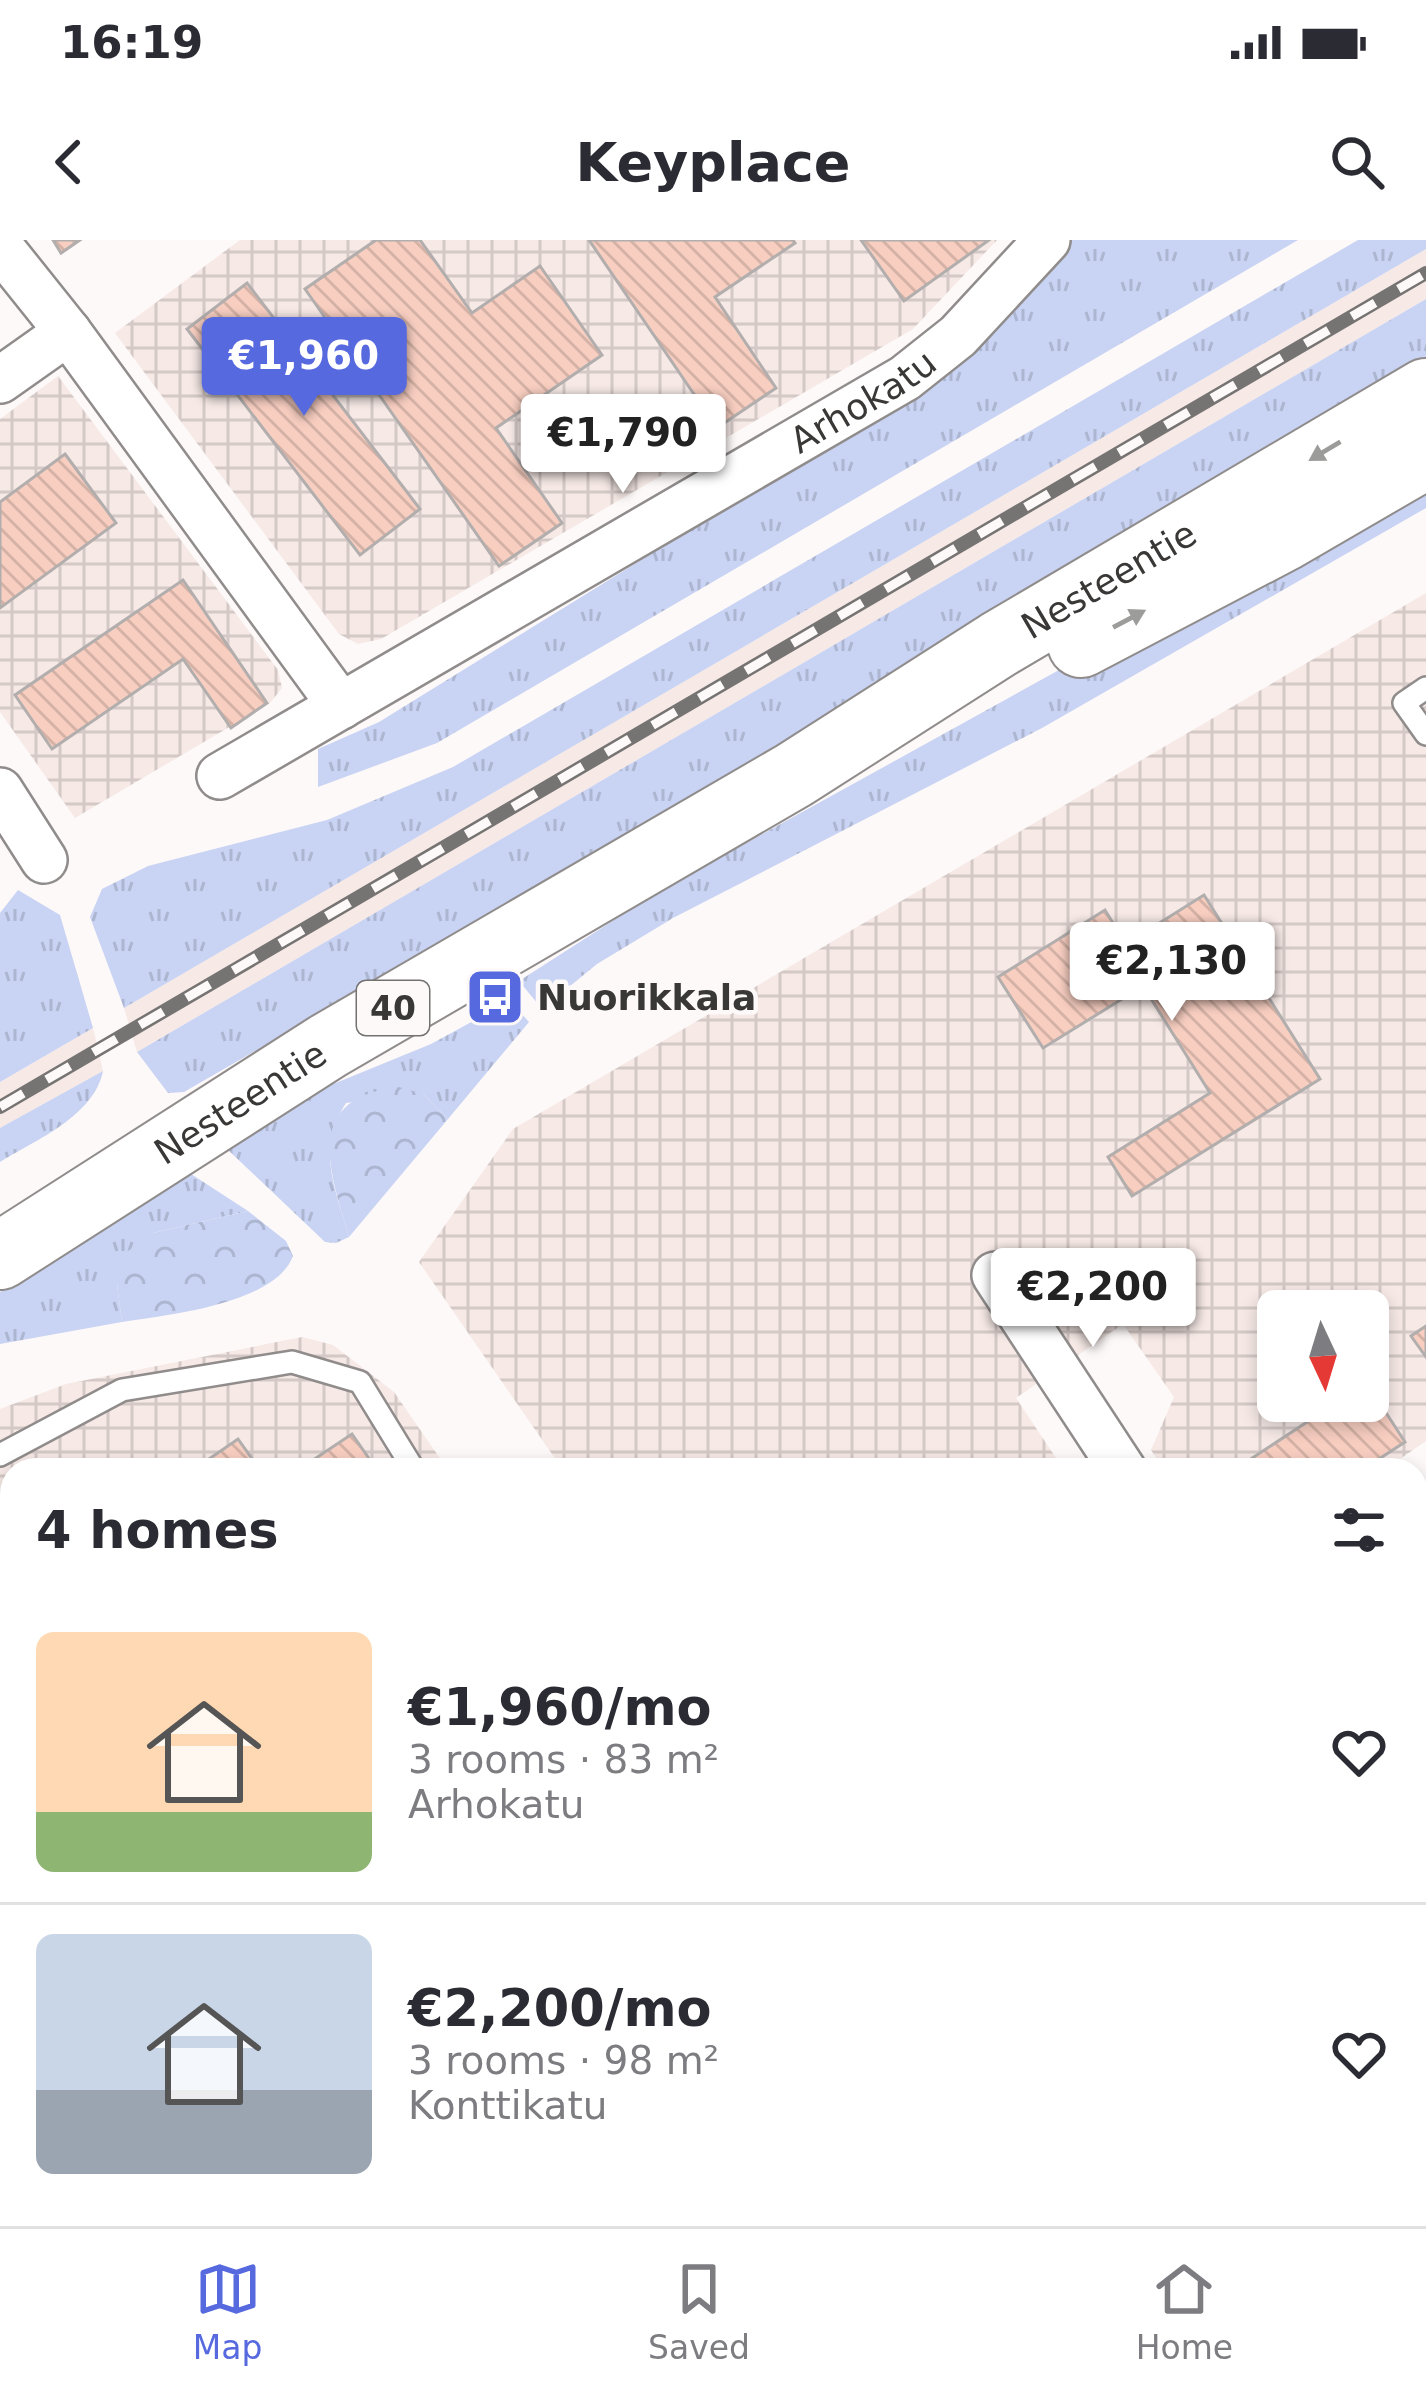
<!DOCTYPE html>
<meta charset="utf-8">
<style>
:root{--surface:#fff;--page:#f7f7f7;--text:#2b2b33;--muted:#7c7c81;--line:#e1e1e2;--accent:#5669df}
body{margin:0;font-family:"DejaVu Sans",sans-serif;background:var(--page);color:var(--text);height:100vh;display:flex;flex-direction:column;font-size:45px;white-space:nowrap}
*{box-sizing:border-box;margin:0}
p{font-size:39px;color:var(--muted)}
.icon{flex:none;width:66px;height:66px;fill:none;stroke:currentColor;stroke-width:2;stroke-linecap:round;stroke-linejoin:round}
.map{position:relative;flex:1;overflow:hidden}
.sheet{position:absolute;left:0px;top:1218px;width:1428px;height:768px;display:flex;flex-direction:column;background:var(--surface);border-radius:36px 36px 0 0;box-shadow:0 6px 18px #0003}
.sheet>*{flex:none}
.needle{width:78px;rotate:176deg}
.controls{position:absolute;left:1257px;top:1050px;display:grid;gap:24px}
.controls a{display:grid;place-items:center;width:132px;height:132px;border-radius:18px;background:var(--surface);box-shadow:0 6px 18px #0003;font-size:60px}
.price{position:absolute;translate:-50% -102px;padding:0 27px;border-radius:12px;background:#fff;color:#222;font-size:39px;line-height:78px;filter:drop-shadow(0 3px 6px #0008)}
.price::after{content:'';position:absolute;left:50%;top:72px;width:36px;height:27px;margin-left:-18px;background:inherit;clip-path:polygon(0 0,100% 0,50% 100%)}
.price.selected{background:var(--accent);color:#fff}
ul{padding:0;list-style:none}
li{display:flex;align-items:center;gap:36px;height:300px;padding:0 36px}
li+li{border-top:3px solid var(--line)}
li span{display:grid;place-items:center;flex:none;width:336px;height:240px;border-radius:18px;color:#555}
li>.icon{margin-inline-start:auto}
span .icon{width:144px;height:144px;fill:#fffc;stroke-width:1}
li b{font-size:51px}
h2{display:flex;justify-content:space-between;align-items:center;height:144px;padding:0 36px;font-size:51px}
.status{display:flex;justify-content:space-between;align-items:center;height:84px;padding:0 60px;background:var(--surface);direction:ltr}
.status svg{height:33px;fill:currentColor}
header{display:flex;justify-content:space-between;align-items:center;height:156px;padding:0 36px;background:var(--surface);font-size:54px;font-weight:700}
.tabs{display:flex;justify-content:space-around;align-items:center;height:168px;border-top:3px solid var(--line);background:var(--surface);font-size:33px;color:var(--muted)}
.tabs a{display:grid;justify-items:center;gap:6px}
.tabs .selected{color:var(--accent)}
.map>svg:first-child{display:block}
.built{fill:#f6e9e6}
.industrial{fill:url(#industrial-grid);fill-rule:evenodd}
.grass{fill:url(#grass-tufts)}
.forest{fill:url(#forest-crowns)}
.lines{fill:none;stroke-linecap:round;stroke-linejoin:round}
.stream{stroke:#949ec0;stroke-width:10}
.building{fill:url(#building-back-hatch);stroke:#b2aead;stroke-width:3}
.lane-casing{stroke:#908c8b;stroke-width:26}
.street-casing{stroke:#908c8b;stroke-width:50}
.primary-casing{stroke:#908c8b;stroke-width:70}
.lane{stroke:#fff;stroke-width:21}
.street{stroke:#fff;stroke-width:45}
.primary{stroke:#fff;stroke-width:66}
.rail-casing{stroke:#767473;stroke-width:14}
.rail{stroke:#fdf9f8;stroke-width:9;stroke-dasharray:27;stroke-linecap:butt}
.oneway{fill:#9c9c9b}
.labels{text-anchor:middle;stroke-width:9;stroke-linejoin:round;paint-order:stroke}
.shield{fill:#fdf9f8;stroke:#747271;stroke-width:3}
.shield-label{font-size:33px;font-weight:bold;fill:#393837}
.street-label{font-size:36px;fill:#393837;stroke:#fdf9f8}
.poi-label{font-size:36px;font-weight:bold;fill:#393837;stroke:#fdf9f8;text-anchor:start}
</style>
<div class="status"><b>16:19</b><svg viewBox="0 0 49 12"><path d="M0 12V9h3v3zM5 12V6h3v6zM10 12V3h3v9zM15 12V0h3v12zM26 1h20v11H26zM47 4h2v5h-2z"/></svg></div>
<header><svg class="icon" aria-label="back" viewBox="0 0 24 24"><path d="M15 5l-7 7 7 7"/></svg>Keyplace<svg class="icon" aria-label="search" viewBox="0 0 24 24"><circle cx="10" cy="10" r="6"/><path d="M15 15l6 6"/></svg></header>
<div class="map">
<svg width="1426" height="1986" viewBox="0 0 1426 1986">
<defs>
<pattern id="industrial-grid" width="8" height="8" patternUnits="userSpaceOnUse" patternTransform="scale(3)"><rect width="8" height="8" fill="#f6e9e6"/><path d="M0 4h8M4 0v8" fill="none" stroke="#d4c9c6"/></pattern>
<pattern id="grass-tufts" width="24" height="20" patternUnits="userSpaceOnUse" patternTransform="scale(3)"><rect width="24" height="20" fill="#c9d3f3"/><path d="M3 7l-1-3M5 7V3M7 7l1-3M15 17l-1-3M17 17v-4M19 17l1-3" fill="none" stroke="#adb6d1"/></pattern>
<pattern id="forest-crowns" width="20" height="18" patternUnits="userSpaceOnUse" patternTransform="scale(3)"><rect width="20" height="18" fill="#c9d3f3"/><path d="M2 6a3 3 0 1 1 6 0M12 15a3 3 0 1 1 6 0" fill="none" stroke="#adb6d1"/></pattern>
<pattern id="building-back-hatch" width="6" height="6" patternUnits="userSpaceOnUse" patternTransform="scale(3)"><rect width="6" height="6" fill="#f8cec1"/><path d="M-1 5l2 2M0 0l6 6M5-1l2 2" fill="none" stroke="#d5b2a6"/></pattern>
</defs>
<rect width="100%" height="100%" fill="#fdf9f8"/>
<path class="built" d="M 1426,9 L 1426,59 L 137,812 L 124,768 Z
M 93,788 L 103,831 L 0,888 L 0,842 Z"/>
<path class="industrial" d="M 240,0 L 997,0 L 913,89 L 381,399 L 358,404 L 339,394 L 115,93 Z
M 58,136 L 278,430 L 282,448 L 270,463 L 75,578 L 0,472 L 0,179 Z
M 1426,353 L 1426,1201 L 1384,1230 L 1164,1230 L 1151,1210 L 1174,1157 L 1123,1084 L 1016,1158 L 1064,1230 L 563,1230 L 419,1022 L 513,889 ZM 1278,1071 L 1368,1071 L 1368,1161 L 1278,1161 Z
M 302,1097 L 333,1105 L 394,1152 L 448,1230 L 12,1230 L 12,1974 L 487,1974 L 471,1986 L 0,1986 L 0,1169 L 66,1144 Z"/>
<path class="grass" d="M 1072,0 L 1298,0 L 437,503 L 318,547 L 318,509 L 379,482 L 926,144 Z
M 1358,0 L 1426,0 L 1426,9 L 124,768 L 90,677 L 102,649 L 148,626 L 327,580 L 453,527 Z
M 1426,59 L 1426,124 L 899,440 L 184,852 L 168,853 L 137,812 Z
M 1426,227 L 1426,268 L 1042,488 L 673,678 L 597,724 L 542,769 L 519,741 L 656,653 Z
M 18,650 L 60,675 L 93,788 L 0,842 L 0,673 Z
M 510,761 L 529,782 L 448,879 L 423,854 L 346,863 C 316,910 335,947 349,997 L 336,1003 L 325,1002 L 226,908 L 326,847 L 431,804 Z
M 103,831 C 94,876 36,900 0,922 L 0,888 Z
M 188,932 L 248,971 L 153,993 L 117,1044 L 122,1082 L 0,1104 L 0,1052 Z
M 1426,1319 L 1426,1635 L 1416,1636 L 1416,1326 Z
M 487,1974 L 785,1974 L 785,1986 L 471,1986 Z
M 812,1974 L 1044,1974 L 1045,1986 L 811,1986 Z"/>
<path class="forest" d="M 399,847 L 423,854 L 448,879 L 349,997 C 329,929 302,858 399,847 Z
M 248,971 L 286,1001 L 293,1016 C 275,1064 168,1075 122,1082 L 117,1044 L 124,1014 L 153,993 Z"/>
<g class="lines">
<path class="stream" d="M 1416,1345 L 1426,1340
M 515,1986 L 530,1974"/>
</g>
<path class="building" d="M 53,0 L 80,0 L 61,13 Z
M 376,0 L 420,0 L 472,73 L 540,26 L 602,115 L 496,188 L 562,283 L 499,326 L 305,49 Z
M 589,0 L 793,0 L 795,3 L 715,57 L 776,148 L 717,188 Z
M 861,0 L 989,0 L 904,61 Z
M 247,43 L 420,269 L 360,315 L 187,89 Z
M 65,214 L 116,283 L 0,368 L 0,262 Z
M 183,340 L 267,463 L 231,488 L 183,419 L 52,509 L 15,455 Z
M 1204,655 L 1320,839 L 1132,956 L 1108,917 L 1210,853 L 1143,746 L 1043,808 L 998,737 L 1105,670 L 1126,704 Z
M 1426,1086 L 1426,1117 L 1411,1096 Z
M 1368,1145 L 1405,1202 L 1362,1230 L 1234,1230 L 1339,1161 L 1368,1161 Z
M 352,1194 L 377,1230 L 298,1230 Z
M 238,1199 L 260,1230 L 193,1230 Z
M 12,1803 L 12,1974 L 150,1974 L 158,1986 L 0,1986 L 0,1811 Z
M 231,1974 L 400,1974 L 383,1986 L 239,1986 Z"/>
<g class="lines">
<defs>
<path id="lane" d="M 1426,448 L 1404,463 L 1426,494
M 0,1215 L 122,1150 L 292,1122 L 360,1142 L 414,1230
M 0,1588 L 12,1580
M 0,1673 L 12,1690"/>
<g id="street">
<path d="M 0,7 L 68,92 L 341,466"/>
<path d="M 0,140 L 68,92"/>
<path id="s1" d="M 220,536 L 905,138 L 958,96 L 1047,0"/>
<path d="M 0,551 L 44,620"/>
<path d="M 995,1035 L 1123,1230"/>
<path d="M 1416,1299 L 1426,1292"/>
<path d="M 1280,1974 L 1282,1986"/>
</g>
<g id="primary">
<path d="M 1081,404 L 1285,297 L 1426,215"/>
<path id="s2" d="M 0,1016 L 328,806 L 794,535 L 999,404 L 1426,152"/>
</g>
</defs>
<use href="#lane" class="lane-casing"/>
<use href="#street" class="street-casing"/>
<use href="#primary" class="primary-casing"/>
<use href="#lane" class="lane"/>
<use href="#street" class="street"/>
<use href="#primary" class="primary"/>
<defs>
<path id="rail" d="M 0,867 L 1426,33"/>
</defs>
<use href="#rail" class="rail-casing"/>
<use href="#rail" class="rail"/>
</g>
<defs><path id="oneway-solid" d="M-6-.8H1V-3.2L6.5 0L1 3.2V.8H-6Z" transform="scale(3)"/></defs>
<g class="oneway">
<use href="#oneway-solid" transform="translate(1325 211) rotate(149)"/>
<use href="#oneway-solid" transform="translate(1129 379) rotate(-28)"/>
</g>
<defs>
<symbol id="bus-square" viewBox="-11 -11 22 22"><rect x="-9" y="-9" width="18" height="18" rx="4" fill="#5669df" stroke="#fdf9f8"/><path d="M-5-6H5V4H4V6H2V4H-2V6H-4V4H-5ZM-3.5-4V0h7V-4ZM-3.5 1.2v1.5H-2V1.2ZM2 1.2v1.5H3.5V1.2Z" fill="#fff"/></symbol>
</defs>
<g fill-rule="evenodd">
<use href="#bus-square" x="462" y="724" width="66" height="66"/>
</g>
<g class="labels">
<rect class="shield" x="357" y="741" width="72" height="54" rx="9"/>
<g class="shield-label">
<text x="393" y="780">40</text>
</g>
<g class="street-label">
<text dy="13" stroke="none"><textPath href="#s1" startOffset="744">Arhokatu</textPath></text>
<text dy="13" stroke="none"><textPath href="#s2" startOffset="1299">Nesteentie</textPath></text>
<text dy="13" stroke="none"><textPath href="#s2" startOffset="285">Nesteentie</textPath></text>
</g>
<g class="poi-label">
<text x="537" y="770">Nuorikkala</text>
</g>
</g>
</svg>
<div class="controls">
<a><svg class="needle" viewBox="-14 -14 28 28"><path d="M0-13l5 13h-10z" fill="#e53935"/><path d="M0 13l5-13h-10z" fill="#7c7c81"/></svg></a>
</div>
<b class="price selected" style="left:304px;top:179px">€1,960</b>
<b class="price" style="left:623px;top:256px">€1,790</b>
<b class="price" style="left:1172px;top:784px">€2,130</b>
<b class="price" style="left:1093px;top:1110px">€2,200</b>
<section class="sheet">
<h2>4 homes<svg class="icon" aria-label="filters" viewBox="0 0 24 24"><path d="M4 7h16M4 17h16"/><circle cx="9" cy="7" r="2"/><circle cx="15" cy="17" r="2"/></svg></h2>
<ul>
<li><span style="background:linear-gradient(#ffd9b3 75%,#8fb573 0)"><svg class="icon" aria-label="home" viewBox="0 0 24 24"><path d="M3 11l9-7 9 7M6 9v11h12V9"/></svg></span><div><b>€1,960/mo</b><p>3 rooms · 83 m²</p><p>Arhokatu</p></div><svg class="icon" aria-label="heart" viewBox="0 0 24 24"><path d="M12 20l-8-8c-3-5 5-10 8-4 3-6 11-1 8 4z"/></svg></li>
<li><span style="background:linear-gradient(#c9d6e8 65%,#9aa5b1 0)"><svg class="icon" aria-label="home" viewBox="0 0 24 24"><path d="M3 11l9-7 9 7M6 9v11h12V9"/></svg></span><div><b>€2,200/mo</b><p>3 rooms · 98 m²</p><p>Konttikatu</p></div><svg class="icon" aria-label="heart" viewBox="0 0 24 24"><path d="M12 20l-8-8c-3-5 5-10 8-4 3-6 11-1 8 4z"/></svg></li>
</ul>
</section>
</div>
<nav class="tabs">
<a class="selected"><svg class="icon" aria-label="map" viewBox="0 0 24 24"><path d="M3 6l6-2 6 2 6-2v14l-6 2-6-2-6 2zM9 4v14M15 6v14"/></svg>Map</a>
<a><svg class="icon" aria-label="saved" viewBox="0 0 24 24"><path d="M7 4h10v16l-5-4-5 4z"/></svg>Saved</a>
<a><svg class="icon" aria-label="home" viewBox="0 0 24 24"><path d="M3 11l9-7 9 7M6 9v11h12V9"/></svg>Home</a>
</nav>
